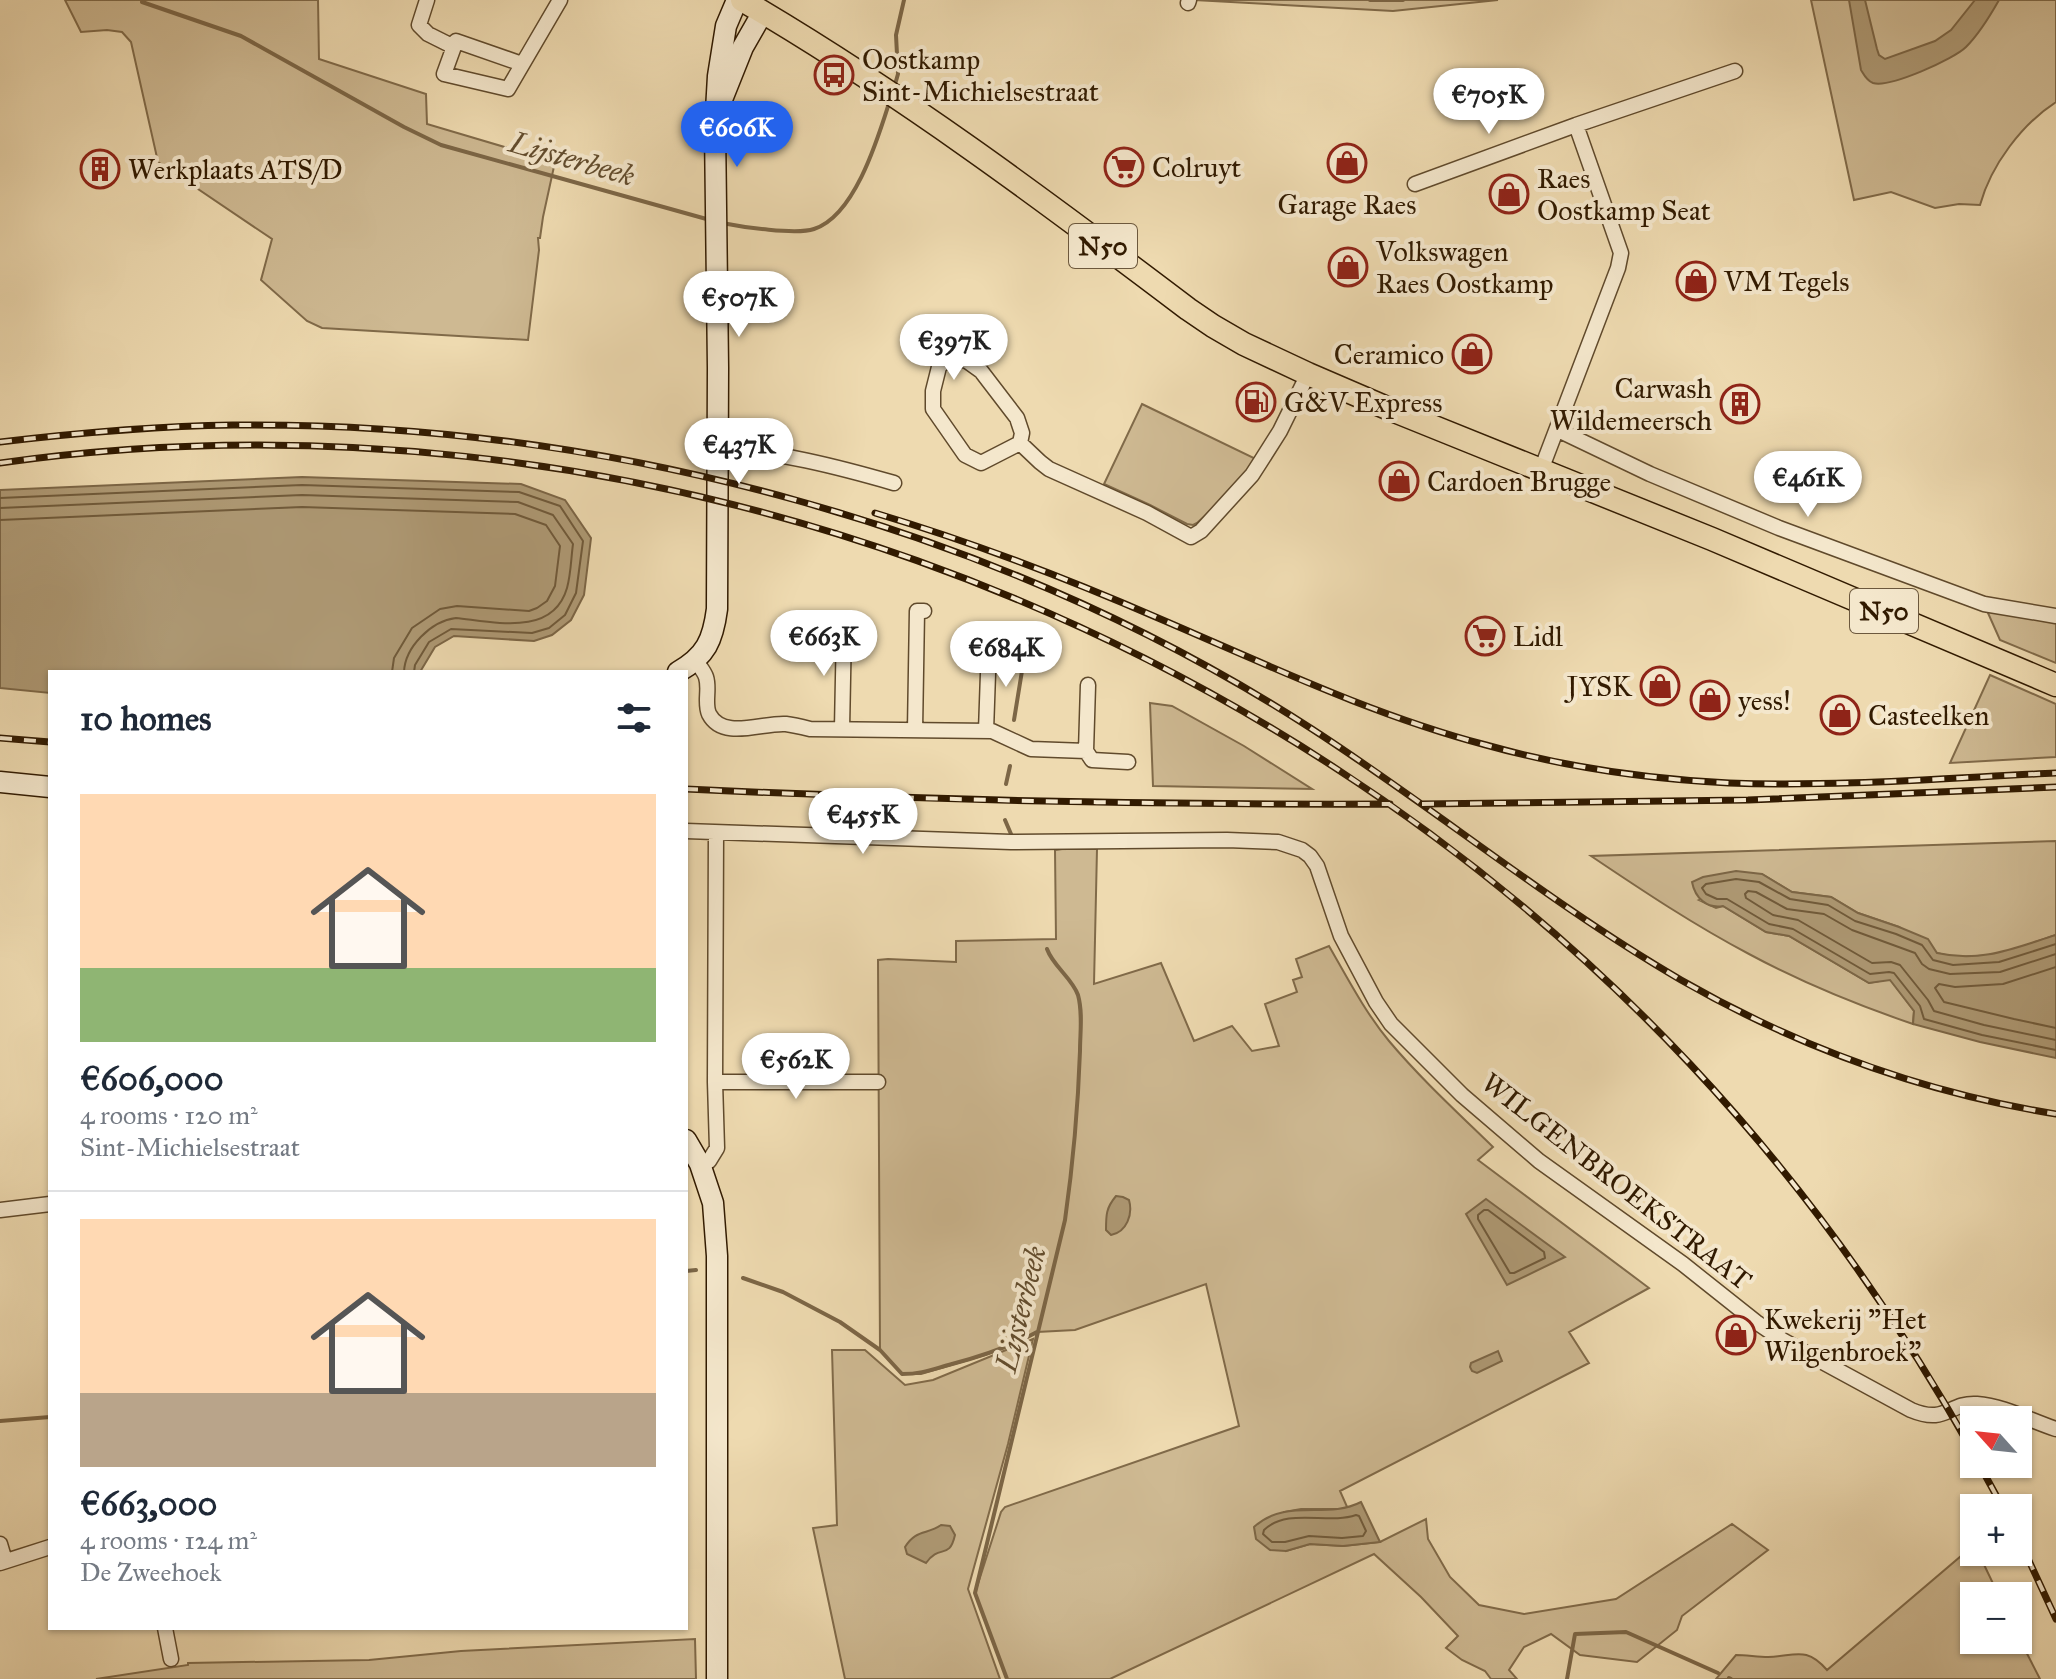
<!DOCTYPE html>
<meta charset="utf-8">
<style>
:root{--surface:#fff;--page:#f2f2f3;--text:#1f2937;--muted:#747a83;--line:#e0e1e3;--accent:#2563eb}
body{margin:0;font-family:"IM FELL Great Primer",serif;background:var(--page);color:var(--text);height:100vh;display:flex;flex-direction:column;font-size:30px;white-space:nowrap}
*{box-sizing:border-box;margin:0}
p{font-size:26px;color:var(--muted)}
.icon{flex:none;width:44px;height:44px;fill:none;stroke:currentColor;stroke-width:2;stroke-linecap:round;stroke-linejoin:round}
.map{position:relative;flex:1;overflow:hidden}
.sheet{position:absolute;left:48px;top:670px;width:640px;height:960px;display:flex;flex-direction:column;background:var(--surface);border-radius:0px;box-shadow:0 2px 6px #0004}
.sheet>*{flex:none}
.needle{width:52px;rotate:297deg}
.controls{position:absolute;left:1960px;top:1406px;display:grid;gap:16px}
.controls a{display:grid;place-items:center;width:72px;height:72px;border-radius:0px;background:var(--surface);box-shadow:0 2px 6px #0004;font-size:40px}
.price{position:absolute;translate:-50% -68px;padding:0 18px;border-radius:28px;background:#fff;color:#222;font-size:26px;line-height:52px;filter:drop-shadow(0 2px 4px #0008)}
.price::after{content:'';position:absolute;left:50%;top:48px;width:24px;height:18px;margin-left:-12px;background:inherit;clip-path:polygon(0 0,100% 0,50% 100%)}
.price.on{background:var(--accent);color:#fff}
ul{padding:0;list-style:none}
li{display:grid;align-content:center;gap:16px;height:424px;padding:0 32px}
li+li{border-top:2px solid var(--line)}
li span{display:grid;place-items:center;height:248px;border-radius:0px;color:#555}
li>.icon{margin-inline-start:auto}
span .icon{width:144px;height:144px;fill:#fffc;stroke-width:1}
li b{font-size:34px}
h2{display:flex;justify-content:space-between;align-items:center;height:96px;padding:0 32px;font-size:34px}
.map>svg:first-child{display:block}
.green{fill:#ceb992;stroke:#806a49;stroke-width:2}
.water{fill:#ae9974;stroke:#7c6646;stroke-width:2}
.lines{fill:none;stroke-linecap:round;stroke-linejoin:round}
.shore{stroke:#705a3a;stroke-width:2}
.stream{stroke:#7c6646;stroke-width:4}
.street-casing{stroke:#604a2c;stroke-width:17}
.secondary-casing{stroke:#311a00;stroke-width:23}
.primary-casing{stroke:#311a00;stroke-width:25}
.street{stroke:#f4e7cc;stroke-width:14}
.secondary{stroke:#f4e7cc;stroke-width:20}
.primary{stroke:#eedab0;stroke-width:22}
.rail-casing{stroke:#311a00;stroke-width:7}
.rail{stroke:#f4e7cc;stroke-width:4;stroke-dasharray:12;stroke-linecap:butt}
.labels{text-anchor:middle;stroke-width:8;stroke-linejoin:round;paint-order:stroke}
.shield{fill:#f4e7cc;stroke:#6c583d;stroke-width:2}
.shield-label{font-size:26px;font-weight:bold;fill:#311a00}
.poi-label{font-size:28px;fill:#311a00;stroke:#f4e7cc;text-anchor:start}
.street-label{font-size:28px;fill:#311a00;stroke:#f4e7cc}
.water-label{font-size:30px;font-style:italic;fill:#634d2e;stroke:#f4e7cc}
</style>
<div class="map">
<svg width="2056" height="1679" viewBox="0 0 2056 1679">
<rect width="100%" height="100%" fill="#eedab0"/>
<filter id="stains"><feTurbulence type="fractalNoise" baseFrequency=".0025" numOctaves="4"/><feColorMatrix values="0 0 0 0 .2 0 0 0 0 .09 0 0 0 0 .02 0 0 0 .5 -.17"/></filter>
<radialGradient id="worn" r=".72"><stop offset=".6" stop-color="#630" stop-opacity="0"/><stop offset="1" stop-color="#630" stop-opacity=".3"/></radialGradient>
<path class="green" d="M 65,0 L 318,0 L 319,59 L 426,94 L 427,124 L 555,162 L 543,217 L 540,238 L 538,238 L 539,250 L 528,340 L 322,328 L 307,321 L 261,280 L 272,239 L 158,162 L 131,42 L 122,32 L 107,30 L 81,32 Z
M 1194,0 L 1498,0 L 1393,11 Z
M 1811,0 L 2056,0 L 2056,102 C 2022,124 1991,165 1980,205 L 1959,204 L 1935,208 L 1891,192 L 1854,200 Z
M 1142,404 L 1258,460 L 1217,505 L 1197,523 L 1193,525 L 1187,524 L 1150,505 L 1104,484 Z
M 1984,604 L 2056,616 L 2056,663 L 2000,640 Z
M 1990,675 L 2056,704 L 2056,757 L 1950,763 Z
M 1150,703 L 1172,706 L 1244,746 L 1312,789 L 1153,786 Z
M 2056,841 L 2056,935 L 1997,955 L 1954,957 L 1937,953 L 1899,927 L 1858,913 L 1831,897 L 1792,892 L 1762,874 L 1699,900 L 1716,908 L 1723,906 L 1766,932 L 1789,936 L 1869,983 L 1890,979 L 1914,1011 L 1913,1024 C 1857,1005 1801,982 1749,954 C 1694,925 1643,891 1591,856 Z
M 1062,849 L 1097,849 L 1094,984 L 1161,963 L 1194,1041 L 1232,1026 L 1252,1051 L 1279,1046 L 1265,1004 L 1297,992 L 1293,980 L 1302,977 L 1296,959 L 1329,946 C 1348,979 1365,1012 1389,1041 C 1421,1079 1457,1112 1493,1147 L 1478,1160 L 1649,1288 L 1569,1332 L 1589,1363 L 1340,1491 L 1348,1509 L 1301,1509 L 1284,1512 L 1286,1551 L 1310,1544 L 1343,1546 L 1380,1542 L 1426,1519 L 1428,1539 L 1450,1577 L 1479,1605 L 1524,1614 L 1616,1599 L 1732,1524 L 1768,1550 L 1682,1616 L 1677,1630 L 1637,1662 L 1580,1655 L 1551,1634 L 1524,1647 L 1509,1670 L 1517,1679 L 1491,1679 L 1485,1671 L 1462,1660 L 1446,1648 L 1458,1636 L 1421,1597 L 1374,1554 L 1110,1679 L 1007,1679 L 975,1593 L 1001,1512 L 1005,1507 L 1239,1426 L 1206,1284 L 1075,1330 L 1037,1332 L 1019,1342 L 985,1355 L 921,1374 L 902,1374 L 880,1350 L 878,960 L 888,959 L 956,962 L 956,941 L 1056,939 L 1055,850 Z
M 1033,1339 L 1008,1444 L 968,1589 L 1000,1679 L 845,1679 L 813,1528 L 837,1525 L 832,1350 L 865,1350 L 905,1385 L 933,1380 Z
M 1974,1545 L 1974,1552 L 1978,1552 L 1999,1596 L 1974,1596 L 1974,1640 L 2018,1640 L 2018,1636 L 2040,1679 L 1716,1679 L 1736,1655 C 1746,1655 1758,1657 1768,1657 C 1796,1656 1806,1646 1827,1670 Z
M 695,1639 L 696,1679 L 96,1679 L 188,1665 L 188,1663 L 369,1660 L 461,1651 Z"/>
<path class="water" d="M 1849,0 L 1865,0 L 1877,49 L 1879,55 L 1885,59 L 1935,41 L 1951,30 L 1975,0 L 1999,0 C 1990,16 1979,34 1966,47 C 1954,59 1890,88 1873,83 C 1867,81 1864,75 1861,70 Z
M 302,477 L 521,484 L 565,500 L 591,538 L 584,595 L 571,620 L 552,635 L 534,641 L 454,636 L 435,647 L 420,672 L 50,672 L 50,693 L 0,688 L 0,490 Z
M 1736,871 L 1762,874 L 1792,892 L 1831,897 L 1858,913 L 1899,927 L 1928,939 L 1937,953 C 1982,963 2014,948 2056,935 L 2056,1058 L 1980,1042 L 1913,1024 L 1914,1011 L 1890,980 L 1869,983 L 1789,936 L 1766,932 L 1723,906 C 1707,909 1695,898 1692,882 L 1703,877 Z
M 1116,1196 L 1123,1197 L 1129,1200 C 1133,1214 1127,1232 1111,1235 L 1106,1230 C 1106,1215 1106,1208 1116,1196 Z
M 1486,1199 L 1565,1257 L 1507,1285 L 1466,1214 Z
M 1498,1351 L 1502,1361 L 1477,1373 L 1472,1371 L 1470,1367 L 1471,1363 Z
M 1361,1502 L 1380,1542 L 1343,1546 L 1310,1544 L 1286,1551 L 1270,1550 L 1256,1539 L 1254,1527 C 1287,1497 1326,1520 1361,1502 Z
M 941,1525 L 950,1526 L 955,1535 C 949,1561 940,1543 926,1563 L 907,1554 L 905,1547 C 916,1529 927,1535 941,1525 Z"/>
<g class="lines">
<path class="shore" d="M 0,498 L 302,485 L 519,492 L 560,506 L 583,541 L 576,593 L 565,615 L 549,628 L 532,633 L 451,629 L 429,642 L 415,665 L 414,672
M 0,508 L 302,495 L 518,502 L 553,515 L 573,544 C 571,558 571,574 567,588 C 553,637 494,622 456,618 C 431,621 405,647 404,672
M 0,520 L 302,507 L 515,514 L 546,525 L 560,546 L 555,586 L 547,601 L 537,608 L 529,611 L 457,606 L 440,609 L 412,628 L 394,658 L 392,672
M 2056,944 L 1999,962 L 1953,965 L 1933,960 L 1922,945 L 1896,934 L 1855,921 L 1828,905 L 1790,899 L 1759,882 L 1736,879 L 1706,884 L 1702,888 L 1706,894 L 1717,899 L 1727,899 L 1769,924 L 1793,929 L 1870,974 L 1889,972 L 1894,973 L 1920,1006 L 1924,1019 L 1982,1035 L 2056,1050
M 2056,954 L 2000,972 L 1950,974 L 1929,969 L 1922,964 L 1915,953 L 1852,930 L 1824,914 L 1787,909 L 1756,892 L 1748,891 L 1745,894 L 1746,898 L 1773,915 L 1798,920 L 1872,963 L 1891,962 L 1900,965 L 1928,1000 L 1934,1011 L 1984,1025 L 2056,1040
M 2056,967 L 2003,984 L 1955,987 L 1939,984 L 1935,988 L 1944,1002 L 2014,1019 L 2056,1028
M 1484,1210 L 1488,1210 L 1544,1252 L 1545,1258 L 1514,1273 L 1510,1273 L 1478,1219 L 1478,1215 Z
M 1356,1515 L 1359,1516 L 1366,1531 L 1363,1536 L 1342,1538 L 1309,1536 L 1285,1542 L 1272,1542 L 1263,1534 L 1264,1530 C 1288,1507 1328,1525 1356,1515 Z"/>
<path class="stream" d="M 1370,0 L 1403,0
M 142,2 L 241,36 L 404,127 L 441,145 L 710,220
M 894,88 L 898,74 L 896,35 L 904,0
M 722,223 C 742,227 796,235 814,229 C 855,216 878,138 890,100
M 1014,720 L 1028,634
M 1006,784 L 1010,766
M 1005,820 L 1011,834
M 686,1271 L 696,1270
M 743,1278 L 783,1292 L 840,1322 L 880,1350 L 902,1374 C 923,1374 933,1369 952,1364 C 982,1356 1010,1347 1037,1332
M 0,1421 L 50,1417
M 1729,1678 L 1731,1679
M 1007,1679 L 975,1593 L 1065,1220 C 1073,1164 1078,1108 1080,1051 C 1080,1033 1083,1013 1078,995 C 1072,978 1053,966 1047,949
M 1567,1679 L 1575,1634 L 1626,1632 L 1718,1673"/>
<defs>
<path id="street" d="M 427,0 L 419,25 L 428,34 L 454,47
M 1188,3 L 1189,0
M 522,64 L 456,41 L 444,74 L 508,89 L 560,0
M 1415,184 L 1576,125
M 952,358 L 967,361 L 981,371 L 1017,418 L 1022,433 L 1020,443 L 981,463 L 965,455 L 933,409 L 933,391 L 939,367 L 945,361 Z
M 1558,430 L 1650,474 L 1779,528 L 1984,604 L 2056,616
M 1020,443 L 1040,462 L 1049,469 L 1147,513 L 1191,537 L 1201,531 L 1252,475 L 1261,461 L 1280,431 L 1308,374
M 717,447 C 778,452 835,466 894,483
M 1541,470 L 1618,268 L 1621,253 L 1576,125 L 1735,71
M 696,661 C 699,666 704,671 706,677 C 710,689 704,703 709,714 C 723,741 763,722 786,724 C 794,725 802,727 810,729 L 992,731 L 1031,749 L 1086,751 L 1088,685
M 842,729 L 844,627
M 915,730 L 917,611 L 924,611
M 986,731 L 989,645 L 993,637
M 1086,751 L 1092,760 L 1128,762
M 686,831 L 1011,842 L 1227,840 L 1278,842 L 1302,850 L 1310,856 L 1317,866 L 1341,936 L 1376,1002 L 1391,1024 L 1462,1095 L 1539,1161 L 1683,1264 L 1756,1322 L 1784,1341 L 1911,1410 C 1947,1425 1948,1402 1977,1404 C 2004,1406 2031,1421 2056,1429
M 715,1082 L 878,1082
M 700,1164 L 709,1161 L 717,1148 L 715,1082 L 716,833
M 0,1210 L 50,1204
M 0,1544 L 5,1561
M 0,1563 L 50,1547
M 165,1628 L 171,1659"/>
<path id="secondary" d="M 723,97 L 743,47 L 763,12
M 678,672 C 706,656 713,640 717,609 L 718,368 L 715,128 L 718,76 L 726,26 L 737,0
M 0,782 L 50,787
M 686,1140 L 700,1164 L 713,1203 L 717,1256 L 717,1679"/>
<path id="primary" d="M 742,0 C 898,91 1044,200 1188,309 L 1213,326 L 1244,344 L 1308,374 L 1387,408 L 1712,539 L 2056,685"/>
</defs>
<use href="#street" class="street-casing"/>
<use href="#secondary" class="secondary-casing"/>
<use href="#primary" class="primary-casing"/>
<use href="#street" class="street"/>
<use href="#secondary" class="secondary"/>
<use href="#primary" class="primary"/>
<defs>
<path id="rail" d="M 0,442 C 77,433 155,426 233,425 C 604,421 1000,527 1312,729 C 1437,810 1552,905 1681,980 C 1796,1046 1924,1093 2056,1114
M 0,463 C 619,376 1263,610 1690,1064 C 1801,1182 1895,1313 1974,1454
M 875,513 C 972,542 1066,578 1158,618 C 1266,664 1372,715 1486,745 C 1565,767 1647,779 1729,783 C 1838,787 1947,778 2056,773
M 0,738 L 50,742
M 686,789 C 920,800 1155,805 1390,804
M 1422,804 L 1748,800 L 2056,787
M 1979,1464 L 2003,1508
M 2018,1537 L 2056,1619"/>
</defs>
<use href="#rail" class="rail-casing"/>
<use href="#rail" class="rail"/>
</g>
<defs>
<symbol id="bus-ring" viewBox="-11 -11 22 22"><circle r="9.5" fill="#f4e7cc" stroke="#8f2418" stroke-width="1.5"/><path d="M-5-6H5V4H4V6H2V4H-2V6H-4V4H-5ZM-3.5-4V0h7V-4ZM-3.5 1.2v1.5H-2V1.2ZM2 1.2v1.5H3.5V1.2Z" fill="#8f2418"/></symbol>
<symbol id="shop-ring" viewBox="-11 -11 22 22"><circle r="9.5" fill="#f4e7cc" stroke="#8f2418" stroke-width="1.5"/><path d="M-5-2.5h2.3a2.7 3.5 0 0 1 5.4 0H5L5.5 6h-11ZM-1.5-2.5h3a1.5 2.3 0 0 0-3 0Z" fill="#8f2418"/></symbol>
<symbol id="supermarket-ring" viewBox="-11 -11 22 22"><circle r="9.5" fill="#f4e7cc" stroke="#8f2418" stroke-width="1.5"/><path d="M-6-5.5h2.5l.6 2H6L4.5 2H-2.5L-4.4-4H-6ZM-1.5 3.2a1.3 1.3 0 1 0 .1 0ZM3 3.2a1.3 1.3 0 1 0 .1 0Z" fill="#8f2418"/></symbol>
<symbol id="building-ring" viewBox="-11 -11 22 22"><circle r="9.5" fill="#f4e7cc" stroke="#8f2418" stroke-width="1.5"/><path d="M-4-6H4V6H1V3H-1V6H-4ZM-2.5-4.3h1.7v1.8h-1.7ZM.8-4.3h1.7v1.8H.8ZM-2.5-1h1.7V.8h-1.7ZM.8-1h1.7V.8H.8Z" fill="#8f2418"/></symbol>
<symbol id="fuel-ring" viewBox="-11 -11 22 22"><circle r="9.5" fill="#f4e7cc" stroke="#8f2418" stroke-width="1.5"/><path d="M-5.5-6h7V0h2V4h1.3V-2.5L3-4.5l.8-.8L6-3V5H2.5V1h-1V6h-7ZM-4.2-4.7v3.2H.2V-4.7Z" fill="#8f2418"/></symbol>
</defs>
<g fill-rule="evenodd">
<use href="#bus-ring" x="812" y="53" width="44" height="44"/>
<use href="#shop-ring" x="1325" y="141" width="44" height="44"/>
<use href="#supermarket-ring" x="1102" y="145" width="44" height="44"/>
<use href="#building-ring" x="78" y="147" width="44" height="44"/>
<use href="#shop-ring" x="1487" y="172" width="44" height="44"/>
<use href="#shop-ring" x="1326" y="245" width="44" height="44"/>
<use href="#shop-ring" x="1674" y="259" width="44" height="44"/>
<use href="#shop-ring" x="1450" y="332" width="44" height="44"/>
<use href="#fuel-ring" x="1234" y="380" width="44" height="44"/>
<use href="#building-ring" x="1718" y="382" width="44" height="44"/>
<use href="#shop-ring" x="1377" y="459" width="44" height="44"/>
<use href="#supermarket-ring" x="1463" y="614" width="44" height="44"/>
<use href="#shop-ring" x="1638" y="664" width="44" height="44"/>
<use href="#shop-ring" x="1688" y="678" width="44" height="44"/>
<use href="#shop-ring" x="1818" y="693" width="44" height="44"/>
<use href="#shop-ring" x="1714" y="1313" width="44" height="44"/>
</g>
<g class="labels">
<g class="shield">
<rect x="1069" y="224" width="68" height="44" rx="6"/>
<rect x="1850" y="589" width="68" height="44" rx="6"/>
</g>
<g class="shield-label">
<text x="1103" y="255">N50</text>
<text x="1884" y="620">N50</text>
</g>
<g class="poi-label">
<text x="862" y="69">Oostkamp<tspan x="862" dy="32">Sint-Michielsestraat</tspan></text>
<text x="1152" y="177">Colruyt</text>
<text x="128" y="179">Werkplaats ATS/D</text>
<text x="1537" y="188">Raes<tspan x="1537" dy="32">Oostkamp Seat</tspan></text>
<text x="1347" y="214" text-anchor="middle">Garage Raes</text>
<text x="1376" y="261">Volkswagen<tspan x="1376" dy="32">Raes Oostkamp</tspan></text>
<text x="1724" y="291">VM Tegels</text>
<text x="1444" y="364" text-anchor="end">Ceramico</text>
<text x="1712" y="398" text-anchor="end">Carwash<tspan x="1712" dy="32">Wildemeersch</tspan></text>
<text x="1284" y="412">G&amp;V Express</text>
<text x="1427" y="491">Cardoen Brugge</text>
<text x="1513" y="646">Lidl</text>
<text x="1632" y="696" text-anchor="end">JYSK</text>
<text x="1738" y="710">yess!</text>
<text x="1868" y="725">Casteelken</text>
<text x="1764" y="1329">Kwekerij "Het<tspan x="1764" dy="32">Wilgenbroek"</tspan></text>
</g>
<g class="street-label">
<text transform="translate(1617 1181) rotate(38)" y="10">WILGENBROEKSTRAAT</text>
</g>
<g class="water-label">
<text transform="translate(572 159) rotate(16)" y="10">Lijsterbeek</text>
<text transform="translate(1021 1309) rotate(-76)" y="10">Lijsterbeek</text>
</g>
</g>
<rect width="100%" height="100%" filter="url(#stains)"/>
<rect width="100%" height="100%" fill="url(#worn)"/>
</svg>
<div class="controls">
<a><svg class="needle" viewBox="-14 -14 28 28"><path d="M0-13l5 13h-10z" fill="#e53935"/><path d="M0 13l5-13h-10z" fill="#747a83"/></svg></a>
<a>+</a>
<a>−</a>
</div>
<b class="price" style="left:1489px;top:136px">€705K</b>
<b class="price on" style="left:737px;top:169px">€606K</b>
<b class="price" style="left:739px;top:339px">€507K</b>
<b class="price" style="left:954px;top:382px">€397K</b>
<b class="price" style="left:739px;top:486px">€437K</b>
<b class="price" style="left:1808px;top:519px">€461K</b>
<b class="price" style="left:824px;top:678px">€663K</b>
<b class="price" style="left:1006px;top:689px">€684K</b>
<b class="price" style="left:863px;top:856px">€455K</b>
<b class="price" style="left:796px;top:1101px">€562K</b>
<section class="sheet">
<h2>10 homes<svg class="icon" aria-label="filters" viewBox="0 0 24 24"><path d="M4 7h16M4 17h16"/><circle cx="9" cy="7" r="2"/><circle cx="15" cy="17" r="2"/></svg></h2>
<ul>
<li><span style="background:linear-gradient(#ffd9b3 70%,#8fb573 0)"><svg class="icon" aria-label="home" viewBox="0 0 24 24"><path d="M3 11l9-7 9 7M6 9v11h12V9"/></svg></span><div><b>€606,000</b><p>4 rooms · 120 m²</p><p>Sint-Michielsestraat</p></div></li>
<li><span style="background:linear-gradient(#ffd9b3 70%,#b9a48a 0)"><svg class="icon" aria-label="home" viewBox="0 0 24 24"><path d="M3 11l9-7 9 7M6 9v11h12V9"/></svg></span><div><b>€663,000</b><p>4 rooms · 124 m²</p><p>De Zweehoek</p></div></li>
</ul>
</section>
</div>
